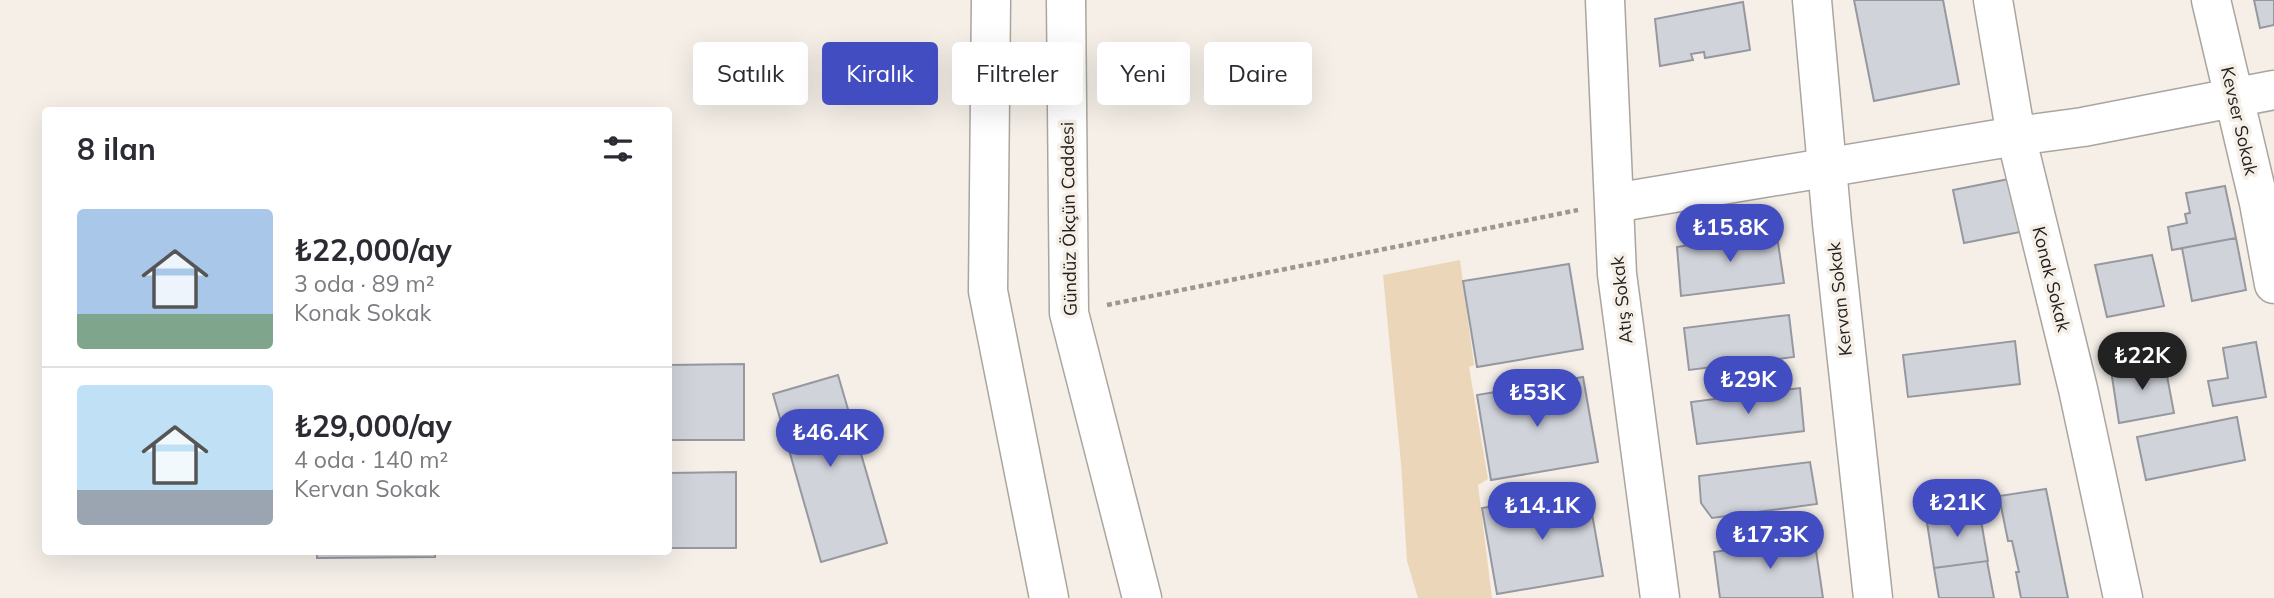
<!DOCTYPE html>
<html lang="tr">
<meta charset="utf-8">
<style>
:root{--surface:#fff;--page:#f2f2f3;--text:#2b2b33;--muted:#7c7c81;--line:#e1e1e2;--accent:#414dc1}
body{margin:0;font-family:Mulish,sans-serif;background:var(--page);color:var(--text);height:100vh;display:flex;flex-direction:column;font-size:26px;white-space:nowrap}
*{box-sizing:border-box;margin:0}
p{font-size:23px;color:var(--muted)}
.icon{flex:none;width:38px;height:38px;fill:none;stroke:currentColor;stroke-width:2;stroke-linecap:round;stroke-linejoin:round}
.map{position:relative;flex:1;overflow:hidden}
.panel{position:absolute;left:42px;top:107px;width:630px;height:448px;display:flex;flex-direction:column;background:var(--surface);border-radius:7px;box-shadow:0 7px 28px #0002}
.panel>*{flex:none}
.banner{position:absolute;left:693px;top:42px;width:665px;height:63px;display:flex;gap:14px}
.price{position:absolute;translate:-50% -60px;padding:0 16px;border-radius:24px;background:var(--accent);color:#fff;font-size:23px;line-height:46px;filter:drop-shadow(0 2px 4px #0008)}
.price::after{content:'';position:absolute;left:50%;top:42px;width:21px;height:16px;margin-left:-10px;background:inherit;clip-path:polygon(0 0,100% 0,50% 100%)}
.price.active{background:#222;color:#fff}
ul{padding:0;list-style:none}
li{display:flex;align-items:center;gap:21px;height:175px;padding:0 35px}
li+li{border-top:2px solid var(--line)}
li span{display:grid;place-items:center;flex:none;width:196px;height:140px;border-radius:7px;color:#555}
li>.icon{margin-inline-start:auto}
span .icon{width:84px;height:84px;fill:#fffc;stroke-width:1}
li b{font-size:30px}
h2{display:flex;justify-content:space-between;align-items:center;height:84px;padding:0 35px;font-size:30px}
.chip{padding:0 24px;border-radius:7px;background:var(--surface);box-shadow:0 7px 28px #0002;font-size:24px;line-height:63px}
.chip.active{background:var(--accent);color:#fff}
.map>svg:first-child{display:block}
.green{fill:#ecd6b9}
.building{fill:#d1d3db;stroke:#9698a0;stroke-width:2}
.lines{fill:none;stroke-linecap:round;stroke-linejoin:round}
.minor-casing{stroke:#aaa59e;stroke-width:41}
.path{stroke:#9b9792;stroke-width:4.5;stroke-dasharray:5 3.5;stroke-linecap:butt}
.minor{stroke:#fff;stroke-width:38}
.labels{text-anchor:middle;stroke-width:7;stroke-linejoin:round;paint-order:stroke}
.street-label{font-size:18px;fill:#23211e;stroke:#f5efe8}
</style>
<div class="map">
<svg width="2274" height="598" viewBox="0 0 2274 598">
<rect width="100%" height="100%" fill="#f5efe8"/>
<path class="green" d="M 1460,260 L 1474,365 L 1469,367 L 1488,479 L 1478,485 L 1492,598 L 1418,598 L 1407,561 L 1401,463 L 1383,275 Z"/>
<path class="building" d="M 1854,0 L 1943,0 L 1959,84 L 1874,101 Z
M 2254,0 L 2274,0 L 2274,25 L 2260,28 Z
M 1743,2 L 1750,50 L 1705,58 L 1704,52 L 1691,54 L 1693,60 L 1660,66 L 1655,19 Z
M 2009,179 L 2020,232 L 1964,243 L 1953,190 Z
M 2225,186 L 2236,238 L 2172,250 L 2168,227 L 2187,223 L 2185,214 L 2190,213 L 2186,193 Z
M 1776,229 L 1784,283 L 1681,296 L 1677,247 Z
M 2236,238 L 2246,290 L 2192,301 L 2182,248 Z
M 2152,255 L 2164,306 L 2107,317 L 2095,265 Z
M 1569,264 L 1583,349 L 1477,367 L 1463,281 Z
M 1789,315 L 1794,357 L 1689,370 L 1684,328 Z
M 2015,341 L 2020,384 L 1908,397 L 1903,355 Z
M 2256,342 L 2266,397 L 2213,406 L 2208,381 L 2228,378 L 2223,348 Z
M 2164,360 L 2174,413 L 2119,423 L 2111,370 Z
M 744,364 L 744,440 L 668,440 L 668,365 Z
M 838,375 L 887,543 L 821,562 L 773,394 Z
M 1583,377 L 1598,462 L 1491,480 L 1477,395 Z
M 1800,388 L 1804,431 L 1697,444 L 1691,402 Z
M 2237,417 L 2245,460 L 2146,480 L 2137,437 Z
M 1810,462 L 1817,504 L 1712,518 L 1701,503 L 1699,476 Z
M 736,472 L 736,548 L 668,548 L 668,473 Z
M 2046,489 L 2068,598 L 2021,598 L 2016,572 L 2019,572 L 2012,541 L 2008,541 L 1999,496 Z
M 1588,491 L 1603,576 L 1497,594 L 1482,508 Z
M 1979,509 L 1988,561 L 1934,568 L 1926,516 Z
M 1814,537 L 1823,598 L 1720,598 L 1714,552 Z
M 317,551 L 435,551 L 435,557 L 317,558 Z
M 1987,561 L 1994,598 L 1939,598 L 1934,568 Z"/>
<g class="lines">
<defs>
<path id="minor" d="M 991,0 L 988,291 L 1049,598
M 1066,0 L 1069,313 L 1142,598
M 1605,0 L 1617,274 L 1660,598
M 1812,0 L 1832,223 L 1873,598
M 1993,0 L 2016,136 L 2078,389 L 2123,598
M 2211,0 L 2259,203 L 2274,284
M 1614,203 L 2016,136 L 2083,127 L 2274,90"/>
</defs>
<use href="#minor" class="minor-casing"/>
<path class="path" d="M 1107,305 L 1578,210"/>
<use href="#minor" class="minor"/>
</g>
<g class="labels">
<g class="street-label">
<text transform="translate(2239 121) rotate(77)" y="6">Kevser Sokak</text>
<text transform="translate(1069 219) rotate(-91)" y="6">Gündüz Ökçün Caddesi</text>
<text transform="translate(2051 279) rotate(76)" y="6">Konak Sokak</text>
<text transform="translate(1840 299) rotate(-96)" y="6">Kervan Sokak</text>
<text transform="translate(1622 300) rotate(-96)" y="6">Atış Sokak</text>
</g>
</g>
</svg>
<b class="price" style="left:1730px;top:264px">₺15.8K</b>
<b class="price active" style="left:2142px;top:392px">₺22K</b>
<b class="price" style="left:1748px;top:416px">₺29K</b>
<b class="price" style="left:1537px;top:429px">₺53K</b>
<b class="price" style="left:830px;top:469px">₺46.4K</b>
<b class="price" style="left:1957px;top:539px">₺21K</b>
<b class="price" style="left:1542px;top:542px">₺14.1K</b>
<b class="price" style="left:1770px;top:571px">₺17.3K</b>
<div class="banner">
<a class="chip">Satılık</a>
<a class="chip active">Kiralık</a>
<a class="chip">Filtreler</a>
<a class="chip">Yeni</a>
<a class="chip">Daire</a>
</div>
<section class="panel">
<h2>8 ilan<svg class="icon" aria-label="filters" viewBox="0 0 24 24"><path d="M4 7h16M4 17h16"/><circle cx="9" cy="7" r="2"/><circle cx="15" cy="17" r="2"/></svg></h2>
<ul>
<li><span style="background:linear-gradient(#a9c7e8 75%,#7fa58c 0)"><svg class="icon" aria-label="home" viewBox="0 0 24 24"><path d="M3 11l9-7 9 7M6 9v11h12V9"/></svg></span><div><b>₺22,000/ay</b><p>3 oda · 89 m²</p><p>Konak Sokak</p></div></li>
<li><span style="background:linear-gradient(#bfe0f5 75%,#9aa5b1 0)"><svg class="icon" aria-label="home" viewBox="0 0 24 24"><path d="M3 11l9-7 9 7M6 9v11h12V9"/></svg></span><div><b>₺29,000/ay</b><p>4 oda · 140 m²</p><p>Kervan Sokak</p></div></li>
</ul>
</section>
</div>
